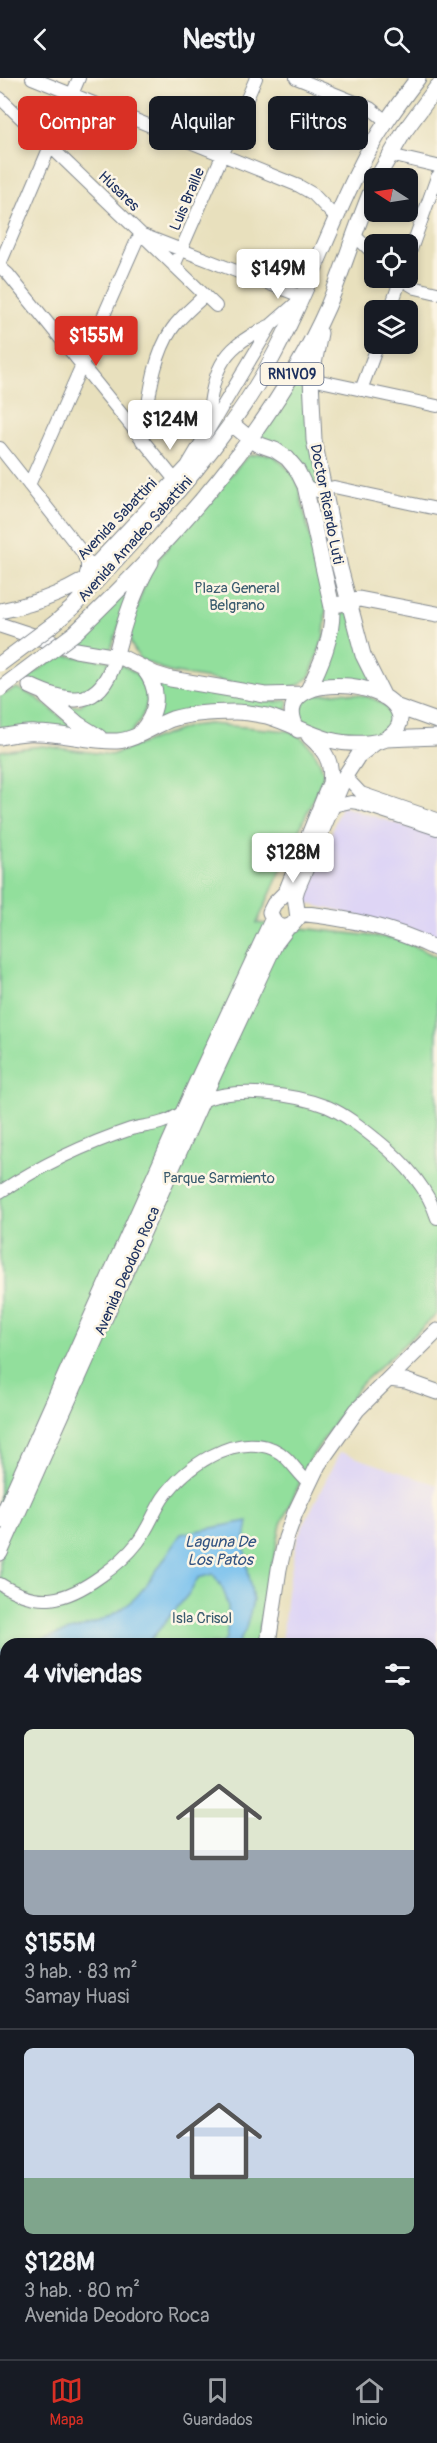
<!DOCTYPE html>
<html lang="es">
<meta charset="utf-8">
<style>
:root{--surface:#171b24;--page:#242831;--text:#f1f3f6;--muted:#9ea1a6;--line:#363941;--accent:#d93025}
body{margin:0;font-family:Pangolin,sans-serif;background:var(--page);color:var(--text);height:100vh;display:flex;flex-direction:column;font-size:22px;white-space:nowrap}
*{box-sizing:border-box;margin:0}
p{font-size:20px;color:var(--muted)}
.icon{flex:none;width:33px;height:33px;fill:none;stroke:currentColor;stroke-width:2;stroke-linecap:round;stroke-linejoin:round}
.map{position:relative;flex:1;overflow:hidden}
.panel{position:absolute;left:0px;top:1560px;width:438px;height:722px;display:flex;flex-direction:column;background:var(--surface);border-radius:18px 18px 0 0;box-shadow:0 3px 9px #0003}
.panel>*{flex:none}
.guide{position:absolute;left:18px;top:18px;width:402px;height:54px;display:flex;gap:12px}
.needle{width:39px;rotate:282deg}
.fabs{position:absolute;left:364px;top:90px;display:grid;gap:12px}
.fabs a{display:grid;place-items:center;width:54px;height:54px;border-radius:9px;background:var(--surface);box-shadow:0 3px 9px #0003;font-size:30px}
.price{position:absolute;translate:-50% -51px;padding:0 14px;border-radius:6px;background:#fff;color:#222;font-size:20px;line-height:39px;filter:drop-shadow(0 2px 3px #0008)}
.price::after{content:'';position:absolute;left:50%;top:36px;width:18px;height:14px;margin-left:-9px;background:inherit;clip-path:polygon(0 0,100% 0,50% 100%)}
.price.on{background:var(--accent);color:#fff}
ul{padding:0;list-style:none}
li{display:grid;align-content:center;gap:12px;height:318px;padding:0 24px}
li+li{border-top:2px solid var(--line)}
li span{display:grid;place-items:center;height:186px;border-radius:9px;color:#555}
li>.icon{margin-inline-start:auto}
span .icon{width:108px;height:108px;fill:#fffc;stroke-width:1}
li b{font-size:26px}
h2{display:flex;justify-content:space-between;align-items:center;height:72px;padding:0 24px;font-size:26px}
.tag{padding:0 21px;border-radius:9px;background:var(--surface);box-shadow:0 3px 9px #0003;font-size:21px;line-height:54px}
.tag.on{background:var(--accent);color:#fff}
header{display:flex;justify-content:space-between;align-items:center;height:78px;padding:0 24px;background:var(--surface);font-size:27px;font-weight:700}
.dock{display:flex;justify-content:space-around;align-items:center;height:84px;border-top:2px solid var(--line);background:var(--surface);font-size:16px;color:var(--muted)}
.dock a{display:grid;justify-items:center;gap:3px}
.dock .on{color:var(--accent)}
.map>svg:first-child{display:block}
.built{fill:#ded5f5}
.green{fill:#92df9c;stroke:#56877d;stroke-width:1.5}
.water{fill:#75bfee;stroke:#4877a6;stroke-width:1.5}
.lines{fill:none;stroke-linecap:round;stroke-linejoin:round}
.minor-casing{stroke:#82888e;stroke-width:14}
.major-casing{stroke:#82888e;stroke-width:17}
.minor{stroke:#fff;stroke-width:12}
.major{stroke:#fff;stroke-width:15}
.major-bridge-casing{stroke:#82888e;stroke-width:17;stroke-linecap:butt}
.major-bridge{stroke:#fff;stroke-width:15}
.labels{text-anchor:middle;stroke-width:5;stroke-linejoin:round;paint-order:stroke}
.shield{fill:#fcf5e5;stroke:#5e6a86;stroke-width:1.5}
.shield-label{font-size:14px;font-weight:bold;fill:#1b2f5e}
.street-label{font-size:15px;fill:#1b2f5e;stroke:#fcf5e5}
.park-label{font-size:15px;fill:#395b6e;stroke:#fcf5e5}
.water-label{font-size:16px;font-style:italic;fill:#325382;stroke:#fcf5e5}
</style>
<header><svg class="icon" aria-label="back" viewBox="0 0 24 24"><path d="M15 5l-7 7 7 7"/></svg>Nestly<svg class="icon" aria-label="search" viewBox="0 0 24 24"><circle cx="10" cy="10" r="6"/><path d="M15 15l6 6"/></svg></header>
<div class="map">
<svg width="437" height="2281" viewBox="0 0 437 2281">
<rect width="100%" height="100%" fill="#fcf5e5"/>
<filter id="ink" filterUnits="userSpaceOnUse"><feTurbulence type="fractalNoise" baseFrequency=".0167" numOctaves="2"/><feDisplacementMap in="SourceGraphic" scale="12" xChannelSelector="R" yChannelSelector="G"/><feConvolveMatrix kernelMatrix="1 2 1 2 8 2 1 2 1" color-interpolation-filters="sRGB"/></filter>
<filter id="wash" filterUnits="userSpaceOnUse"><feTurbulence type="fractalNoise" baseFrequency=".008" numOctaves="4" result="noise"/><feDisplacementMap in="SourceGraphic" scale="24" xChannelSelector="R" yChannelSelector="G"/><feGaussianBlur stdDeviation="1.35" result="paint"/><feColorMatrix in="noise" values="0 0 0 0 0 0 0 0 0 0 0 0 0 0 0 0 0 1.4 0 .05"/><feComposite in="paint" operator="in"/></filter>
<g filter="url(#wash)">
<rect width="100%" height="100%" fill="#e8e0bd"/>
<path class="built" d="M 341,728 L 437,758 L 437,864 L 408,851 L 306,825 Z
M 340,1374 L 437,1407 L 437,1677 L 432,1674 L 432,1566 L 282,1566 L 287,1513 L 298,1458 Z
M 432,1852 L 437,1855 L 437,2281 L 173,2281 L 172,2276 L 432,2276 Z"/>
<path class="green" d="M 313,265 L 318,409 L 257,362 Z
M 261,376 L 273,377 L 296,398 L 326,529 L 324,559 L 310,598 L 299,607 L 279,613 L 169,594 L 140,581 L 131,566 L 129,552 L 149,494 L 172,463 L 243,383 L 248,378 Z
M 136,502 L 110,573 L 77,567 Z
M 349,534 L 377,611 L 315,606 L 336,538 Z
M 60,577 L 110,583 C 106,591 101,603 95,608 C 75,623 44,611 25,602 Z
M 118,586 C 157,600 153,630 129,657 L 98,655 L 66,629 L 81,627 Z
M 158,606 L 276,624 L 288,622 L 286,642 L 273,636 L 154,644 Z
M 17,610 L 37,620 L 82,656 L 0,655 L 0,618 Z
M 343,614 C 362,618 382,618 392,637 L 388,652 C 361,665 333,656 305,649 L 298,635 L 308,618 Z
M 209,646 L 289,653 C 308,660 320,679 324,697 L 257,845 L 399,861 L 437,879 L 437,1236 L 359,1308 L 312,1378 L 281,1446 L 256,1566 L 6,1566 L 6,2228 L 0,2229 L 0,673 L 43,668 L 111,677 L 190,648 Z
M 432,1854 L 437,1857 L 437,2136 L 432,2137 Z
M 432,2239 L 437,2242 L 437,2281 L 350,2281 L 340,2276 L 432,2276 Z
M 0,2267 L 6,2268 L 6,2276 L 29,2276 L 41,2281 L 0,2281 Z
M 99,2276 L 160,2276 L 161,2281 L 104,2281 Z"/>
<path class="water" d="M 248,1443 L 244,1467 L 253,1523 L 246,1550 L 238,1566 L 221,1566 L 226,1561 C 230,1533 231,1519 213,1496 L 198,1500 L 191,1513 L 147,1566 L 26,1566 C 62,1553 108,1548 135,1520 C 153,1502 166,1476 181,1456 Z
M 0,1572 L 6,1573 L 6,1743 L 0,1743 Z"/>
</g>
<g filter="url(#ink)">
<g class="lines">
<defs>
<path id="minor" d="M 32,0 L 299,108 L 313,116 L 337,141
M 296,0 L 370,30 L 386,43
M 0,20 L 216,228
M 390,77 L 437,88
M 354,157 L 375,177
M 408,180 L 437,99
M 0,186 L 79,0
M 174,188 L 256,0
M 0,189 L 8,196 L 175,402
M 399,200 L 416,210 L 437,215
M 390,232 L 401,200
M 311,301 L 437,328
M 361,312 L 378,266
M 207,347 C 214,294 217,272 269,248
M 142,363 C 149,327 151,282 172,251 C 181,238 194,228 205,217
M 0,370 L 82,474 L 87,484 L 87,494
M 29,407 L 137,162 L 143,157
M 305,408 L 317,413 L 334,409 L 437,431
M 86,495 L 187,388 L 271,247 L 303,219 L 143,157
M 345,698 L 361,715 L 437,741
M 333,728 L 351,724 L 358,725 L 437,751
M 0,1114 C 40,1088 86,1066 131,1051 C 142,1048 152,1048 163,1044 C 178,1040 188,1029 202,1023 C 235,1008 295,1016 328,1029 C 346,1037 362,1050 377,1062 C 402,1082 427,1108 437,1140
M 0,1506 C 39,1530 65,1524 101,1498 C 114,1489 128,1477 138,1464 C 148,1451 154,1434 163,1420 C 185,1389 233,1355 273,1371 C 289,1378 296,1394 309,1405
M 432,1689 L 437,1692
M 6,1947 L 6,1968"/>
<path id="major" d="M 377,100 L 404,54 L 437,9
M 320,255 L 311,301 L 314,362 L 340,490 L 363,577 L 384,619
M 232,346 L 255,365 L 275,372 L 287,380 L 297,392 L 305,408 L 332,529 C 333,559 321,587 308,612
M 340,526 L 359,521 L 437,536
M 0,533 C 35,526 73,513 101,490
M 55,545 L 72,530 C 142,452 218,378 269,286 C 304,223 327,155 359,91 C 375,58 396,29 418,0
M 0,547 L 76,572 L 123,580 L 155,596 L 171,601 L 265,617 L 301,616
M 76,554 C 173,461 273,352 328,228 C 345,187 357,145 375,104
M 30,608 C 62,623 94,633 111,592 C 115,582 117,571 120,561 C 127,535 137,507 151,484
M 47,619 L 78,646 L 99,659
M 395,628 L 437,643
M 140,655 C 158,634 161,613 144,591
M 309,658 C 325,672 333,684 330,705 L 286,814 L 274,826 L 270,834 L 274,845 L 284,850 L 292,847 L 298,840 L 295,818 L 297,811 L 345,698 L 358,678 L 375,665
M 0,659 C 12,657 24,654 36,655 C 63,655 91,664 117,663 C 136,662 155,647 172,641 C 192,635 214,634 235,634 C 246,634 256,636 267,638 C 304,649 323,668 366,665 C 375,664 385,664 391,657 C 396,653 400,647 400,641 C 398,597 263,592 298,652
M 386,661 L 437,659
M 298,835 C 346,840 393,849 437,871
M 389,1301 L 406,1303 L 437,1314
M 0,1443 L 198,1001 L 272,842
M 0,1475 L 209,1007 L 275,866 L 288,849
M 268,1566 L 279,1491 L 286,1460 L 295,1435 L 318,1387 L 357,1332 L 437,1253
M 432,1726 L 437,1717
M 0,1947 L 6,1947
M 432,2157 L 437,2156
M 0,2246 L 6,2244
M 0,2260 L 6,2259
M 68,2276 L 78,2281
M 88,2276 L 93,2281
M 164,2276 L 167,2281"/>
</defs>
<use href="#minor" class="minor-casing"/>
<use href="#major" class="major-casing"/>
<use href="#minor" class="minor"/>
<use href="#major" class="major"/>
<defs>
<path id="major-bridge" d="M 0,586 L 55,545
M 0,611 L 76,554"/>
</defs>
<use href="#major-bridge" class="major-bridge-casing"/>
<use href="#major-bridge" class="major-bridge"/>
</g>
</g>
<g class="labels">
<rect class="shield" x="260.5" y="285" width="63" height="22" rx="4.5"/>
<g class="shield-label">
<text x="292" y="301">RN1V09</text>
</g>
<g class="street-label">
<text transform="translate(119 113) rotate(44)" y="5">Húsares</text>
<text transform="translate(187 121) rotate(-67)" y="5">Luis Braille</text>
<text transform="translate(327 426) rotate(79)" y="5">Doctor Ricardo Luti</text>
<text transform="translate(117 441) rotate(-46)" y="5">Avenida Sabattini</text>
<text transform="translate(135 461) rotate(-48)" y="5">Avenida Amadeo Sabattini</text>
<text transform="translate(127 1193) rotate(-66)" y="5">Avenida Deodoro Roca</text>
</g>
<g class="park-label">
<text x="237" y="515">Plaza General<tspan x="237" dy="17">Belgrano</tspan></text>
<text x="219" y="1105">Parque Sarmiento</text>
<text x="202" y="1545">Isla Crisol</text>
</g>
<g class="water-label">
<text x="220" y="1469">Laguna De<tspan x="220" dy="18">Los Patos</tspan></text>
</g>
</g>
</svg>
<div class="fabs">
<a><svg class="needle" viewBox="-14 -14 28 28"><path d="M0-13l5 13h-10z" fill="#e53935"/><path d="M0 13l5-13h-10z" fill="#9ea1a6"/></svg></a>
<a><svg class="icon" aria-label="locate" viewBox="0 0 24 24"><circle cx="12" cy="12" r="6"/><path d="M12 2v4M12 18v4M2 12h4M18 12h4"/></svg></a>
<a><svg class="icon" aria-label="layers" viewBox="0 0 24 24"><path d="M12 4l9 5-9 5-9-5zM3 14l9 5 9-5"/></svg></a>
</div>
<b class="price" style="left:278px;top:222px">$149M</b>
<b class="price on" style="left:96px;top:289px">$155M</b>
<b class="price" style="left:170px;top:373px">$124M</b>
<b class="price" style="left:293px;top:806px">$128M</b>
<div class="guide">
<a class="tag on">Comprar</a>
<a class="tag">Alquilar</a>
<a class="tag">Filtros</a>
</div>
<section class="panel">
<h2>4 viviendas<svg class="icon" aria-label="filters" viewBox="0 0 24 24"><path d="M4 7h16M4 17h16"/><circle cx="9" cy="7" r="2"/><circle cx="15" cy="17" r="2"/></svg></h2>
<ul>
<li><span style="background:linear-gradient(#dfe7d0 65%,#9aa5b1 0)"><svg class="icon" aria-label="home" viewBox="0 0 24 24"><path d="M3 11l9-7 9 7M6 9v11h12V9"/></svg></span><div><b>$155M</b><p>3 hab. · 83 m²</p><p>Samay Huasi</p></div></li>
<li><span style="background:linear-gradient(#c9d6e8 70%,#7fa58c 0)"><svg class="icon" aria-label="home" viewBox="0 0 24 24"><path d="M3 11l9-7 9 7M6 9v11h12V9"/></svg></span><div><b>$128M</b><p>3 hab. · 80 m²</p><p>Avenida Deodoro Roca</p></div></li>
</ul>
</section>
</div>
<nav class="dock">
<a class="on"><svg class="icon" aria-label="map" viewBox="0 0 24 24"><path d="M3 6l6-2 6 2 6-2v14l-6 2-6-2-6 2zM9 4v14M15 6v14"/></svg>Mapa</a>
<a><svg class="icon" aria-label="saved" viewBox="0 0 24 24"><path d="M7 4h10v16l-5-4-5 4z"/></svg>Guardados</a>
<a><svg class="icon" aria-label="home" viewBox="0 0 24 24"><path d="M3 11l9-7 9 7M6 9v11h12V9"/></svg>Inicio</a>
</nav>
